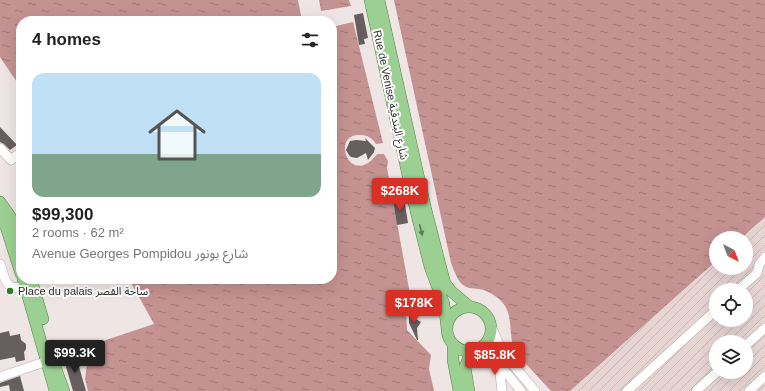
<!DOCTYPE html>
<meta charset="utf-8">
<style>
:root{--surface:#fff;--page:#f6f6f6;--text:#222;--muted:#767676;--line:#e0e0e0;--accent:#d93025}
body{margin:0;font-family:Helvetica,"Noto Sans Arabic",sans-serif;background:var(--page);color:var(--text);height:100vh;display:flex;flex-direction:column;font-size:15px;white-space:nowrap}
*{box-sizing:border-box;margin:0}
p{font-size:13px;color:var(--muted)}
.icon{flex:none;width:22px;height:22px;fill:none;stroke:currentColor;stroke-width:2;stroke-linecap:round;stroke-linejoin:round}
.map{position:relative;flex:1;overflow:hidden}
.sheet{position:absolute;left:16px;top:16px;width:321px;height:268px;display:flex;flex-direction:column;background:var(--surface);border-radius:16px;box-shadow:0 4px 16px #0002}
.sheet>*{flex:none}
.needle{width:26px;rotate:138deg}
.fabs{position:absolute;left:709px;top:231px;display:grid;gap:8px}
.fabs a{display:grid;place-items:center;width:44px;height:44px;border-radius:50%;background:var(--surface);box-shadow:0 4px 16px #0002;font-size:20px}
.price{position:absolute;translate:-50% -34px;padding:0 9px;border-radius:4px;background:var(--accent);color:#fff;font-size:13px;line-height:26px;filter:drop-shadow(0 1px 2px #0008)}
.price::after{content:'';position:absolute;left:50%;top:24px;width:12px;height:9px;margin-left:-6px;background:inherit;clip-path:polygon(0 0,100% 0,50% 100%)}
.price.selected{background:#222;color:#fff}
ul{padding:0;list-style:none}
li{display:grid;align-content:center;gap:8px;height:212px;padding:0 16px}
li+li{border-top:1px solid var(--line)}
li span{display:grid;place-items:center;height:124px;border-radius:12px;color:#555}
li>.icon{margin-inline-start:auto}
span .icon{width:72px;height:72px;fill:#fffc;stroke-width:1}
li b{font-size:17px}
h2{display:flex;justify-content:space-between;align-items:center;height:48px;padding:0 16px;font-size:17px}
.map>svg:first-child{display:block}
.industrial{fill:url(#industrial-furrows);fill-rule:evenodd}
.water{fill:url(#water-ripples)}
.building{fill:#675e5e}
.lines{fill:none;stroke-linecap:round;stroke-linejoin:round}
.minor-casing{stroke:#b5acab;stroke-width:10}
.major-casing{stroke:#4c8440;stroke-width:12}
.minor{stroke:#fff;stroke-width:9}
.major{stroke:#9cd092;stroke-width:11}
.oneway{fill:#62775c}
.poi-dot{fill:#307a20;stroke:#fff;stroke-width:1.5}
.labels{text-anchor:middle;stroke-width:4;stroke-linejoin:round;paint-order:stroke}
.street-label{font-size:11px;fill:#332f2f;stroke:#fff}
.poi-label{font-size:11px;fill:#332f2f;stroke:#fff;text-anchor:start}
</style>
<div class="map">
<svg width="765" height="391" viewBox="0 0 765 391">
<defs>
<pattern id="industrial-furrows" width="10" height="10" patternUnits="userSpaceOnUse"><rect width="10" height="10" fill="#e7d5d4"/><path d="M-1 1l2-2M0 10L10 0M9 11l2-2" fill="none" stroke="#c7b7b6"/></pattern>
<pattern id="water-ripples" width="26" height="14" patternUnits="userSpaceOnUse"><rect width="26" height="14" fill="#c49291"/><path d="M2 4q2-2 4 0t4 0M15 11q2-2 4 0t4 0" fill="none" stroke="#a07877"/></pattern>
</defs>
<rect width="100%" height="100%" fill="#efe5e5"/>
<path class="industrial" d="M 765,217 L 765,391 L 570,391 L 716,261 L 716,268 L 746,268 L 746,238 L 741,238 ZM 716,290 L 746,290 L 746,320 L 716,320 ZM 716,342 L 746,342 L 746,372 L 716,372 Z"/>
<path class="water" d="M 0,0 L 298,0 L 302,21 L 21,21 L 21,88 L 0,57 Z
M 319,0 L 349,0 L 351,6 L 321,11 Z
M 394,0 L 765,0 L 765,217 L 741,238 L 716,238 L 716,261 L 570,391 L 551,391 L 515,352 C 508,337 514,315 502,302 C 498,297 489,292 484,290 C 477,288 469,290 463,285 C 457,280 454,270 451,263 Z
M 353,22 L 383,143 L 376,144 C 373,139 368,135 361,135 C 329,132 350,190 377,154 L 384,154 L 388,161 L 387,168 L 410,294 L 406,311 L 407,330 L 431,355 L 429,369 L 434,391 L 88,391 L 85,379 L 87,364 L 82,348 L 154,324 L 129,279 L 332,279 L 332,27 Z"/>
<path class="building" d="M 363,13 L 368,38 L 364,39 L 365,44 L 359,45 L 354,15 Z
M 0,127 L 17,145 L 10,150 L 4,144 L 0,142 Z
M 365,138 L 375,148 L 374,152 L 368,160 L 366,153 L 357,158 L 351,157 L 349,155 L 346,150 L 350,141 L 356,140 L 366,141 Z
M 404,198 L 408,223 L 397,225 L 393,200 Z
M 409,310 L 413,311 L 414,318 L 421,322 L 417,328 L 418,340 L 417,340 L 409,323 Z
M 9,331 L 10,336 L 20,334 L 21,340 L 26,344 L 26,349 L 24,352 L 25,360 L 16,362 L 15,357 L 0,360 L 0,333 Z
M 76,356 L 86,391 L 73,391 L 64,360 Z
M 20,376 L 24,391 L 10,391 L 9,385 L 0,387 L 0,383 Z"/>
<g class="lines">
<defs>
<path id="minor" d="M 0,148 L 11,160 L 21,152
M 0,264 C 7,285 6,292 31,285
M 738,290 L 757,273 L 759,265 L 765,257
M 491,326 L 503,353 L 535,391
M 746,345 L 765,328
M 473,351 C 495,355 508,375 521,391
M 499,365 L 502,391
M 0,377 L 53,359
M 627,391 L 716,310
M 696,391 L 717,372
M 749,391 L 765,376"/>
<path id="major" d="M 370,0 L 413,199 L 430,267 L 444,304 L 447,329
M 379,0 L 426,210 L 442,272 L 445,283 L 451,291 L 470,307
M 0,202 L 10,216 L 21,246
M 0,216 L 6,227 L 21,274
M 23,279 L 55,391
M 31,279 L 43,319
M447 329a22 22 0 1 1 44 0a22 22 0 1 1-44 0Z
M 453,344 L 453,360 L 459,391
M 56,369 L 64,391
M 469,391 L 465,367 L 468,359 L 469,351"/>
</defs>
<use href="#minor" class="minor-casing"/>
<use href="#major" class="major-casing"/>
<use href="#minor" class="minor"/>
<use href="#major" class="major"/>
</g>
<defs><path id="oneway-solid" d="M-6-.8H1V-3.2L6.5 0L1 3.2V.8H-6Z"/></defs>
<use class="oneway" href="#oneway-solid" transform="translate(421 230) rotate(76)"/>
<circle class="poi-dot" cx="10" cy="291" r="4"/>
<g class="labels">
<g class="street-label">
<text transform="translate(391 95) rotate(78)" y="4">Rue de Venise شارع البندقية</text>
</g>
<g class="poi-label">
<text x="18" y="295">Place du palais ساحة القصر</text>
</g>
</g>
</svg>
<div class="fabs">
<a><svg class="needle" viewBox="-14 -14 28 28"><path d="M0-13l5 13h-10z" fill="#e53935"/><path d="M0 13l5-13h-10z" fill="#767676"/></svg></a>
<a><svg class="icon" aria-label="locate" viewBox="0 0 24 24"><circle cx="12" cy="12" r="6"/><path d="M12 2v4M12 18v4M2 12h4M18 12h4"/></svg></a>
<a><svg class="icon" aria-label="layers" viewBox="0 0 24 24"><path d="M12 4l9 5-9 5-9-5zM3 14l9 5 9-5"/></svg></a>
</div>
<b class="price" style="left:400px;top:212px">$268K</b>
<b class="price" style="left:414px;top:324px">$178K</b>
<b class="price selected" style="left:75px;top:374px">$99.3K</b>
<b class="price" style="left:495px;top:376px">$85.8K</b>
<section class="sheet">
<h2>4 homes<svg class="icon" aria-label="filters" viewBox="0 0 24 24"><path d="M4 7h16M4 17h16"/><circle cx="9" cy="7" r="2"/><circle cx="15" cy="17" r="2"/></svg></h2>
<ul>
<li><span style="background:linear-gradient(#bfe0f5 65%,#7fa58c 0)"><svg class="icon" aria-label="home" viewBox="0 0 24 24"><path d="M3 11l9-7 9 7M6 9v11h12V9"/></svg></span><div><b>$99,300</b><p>2 rooms · 62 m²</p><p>Avenue Georges Pompidou شارع بونور</p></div></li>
</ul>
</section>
</div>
